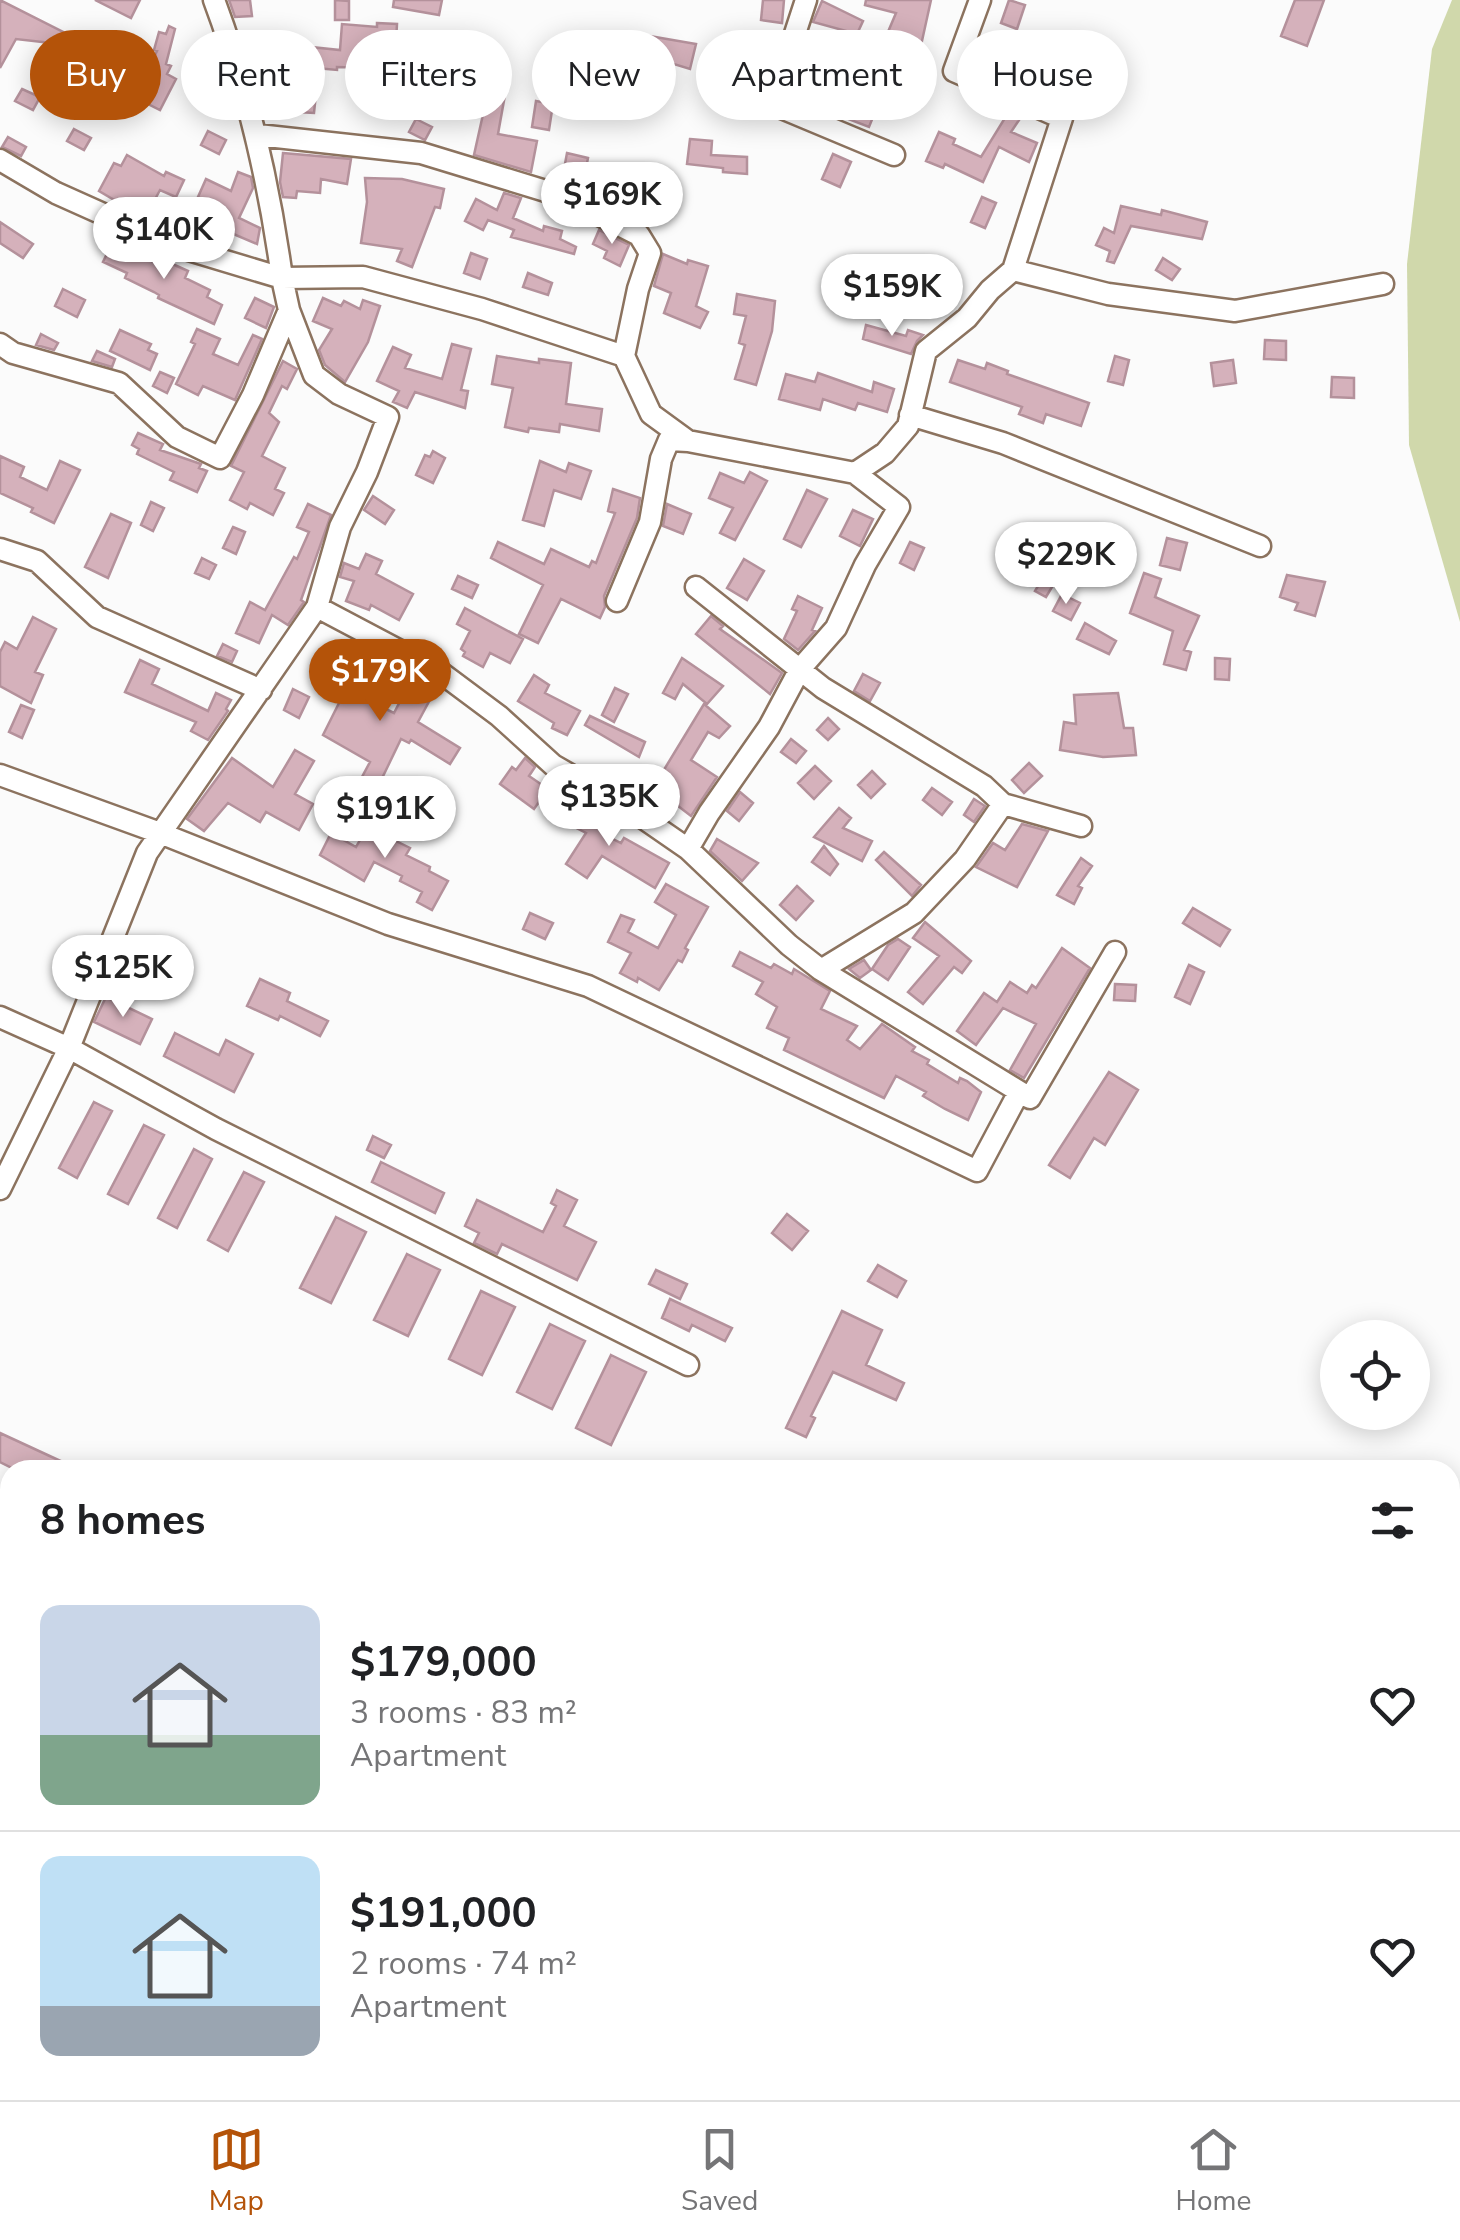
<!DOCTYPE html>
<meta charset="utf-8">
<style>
:root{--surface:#fff;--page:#f2f2f2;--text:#202124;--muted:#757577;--line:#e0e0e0;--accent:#b45309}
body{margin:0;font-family:"Nunito Sans",sans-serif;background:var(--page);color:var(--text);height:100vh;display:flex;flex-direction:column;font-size:38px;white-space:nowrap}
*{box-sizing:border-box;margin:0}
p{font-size:32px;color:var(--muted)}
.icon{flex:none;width:55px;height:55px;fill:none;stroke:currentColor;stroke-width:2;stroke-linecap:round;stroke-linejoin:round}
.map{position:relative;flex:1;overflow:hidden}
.details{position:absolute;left:0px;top:1460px;width:1460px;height:640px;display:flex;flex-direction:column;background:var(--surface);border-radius:30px 30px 0 0;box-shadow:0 5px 25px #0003}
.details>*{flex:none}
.banner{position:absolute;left:30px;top:30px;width:1400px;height:90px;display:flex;gap:20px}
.tools{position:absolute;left:1320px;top:1320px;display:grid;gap:20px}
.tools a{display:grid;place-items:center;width:110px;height:110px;border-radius:50%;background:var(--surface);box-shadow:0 5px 25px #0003;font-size:50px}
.price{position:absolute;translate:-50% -85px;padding:0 22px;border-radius:35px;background:#fff;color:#222;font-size:32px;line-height:65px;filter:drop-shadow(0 2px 5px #0008)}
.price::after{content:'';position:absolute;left:50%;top:60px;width:30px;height:22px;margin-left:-15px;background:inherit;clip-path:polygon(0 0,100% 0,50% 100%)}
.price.active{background:var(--accent);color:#fff}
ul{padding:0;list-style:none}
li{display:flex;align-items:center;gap:30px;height:250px;padding:0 40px}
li+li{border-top:2px solid var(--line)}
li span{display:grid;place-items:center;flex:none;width:280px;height:200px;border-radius:20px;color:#555}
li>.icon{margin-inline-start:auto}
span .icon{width:120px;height:120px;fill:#fffc;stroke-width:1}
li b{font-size:42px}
h2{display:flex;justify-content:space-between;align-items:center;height:120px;padding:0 40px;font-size:42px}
.tag{padding:0 35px;border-radius:45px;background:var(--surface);box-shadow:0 5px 25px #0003;font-size:35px;line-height:90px}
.tag.active{background:var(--accent);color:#fff}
.dock{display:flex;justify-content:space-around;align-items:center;height:140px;border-top:2px solid var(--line);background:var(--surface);font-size:28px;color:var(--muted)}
.dock a{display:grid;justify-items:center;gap:5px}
.dock .active{color:var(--accent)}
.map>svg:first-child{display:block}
.green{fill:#d0d8ab}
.building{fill:#d5b1bb;stroke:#b4919b;stroke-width:2.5}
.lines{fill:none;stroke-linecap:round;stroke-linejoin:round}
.minor-casing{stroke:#8c735f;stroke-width:25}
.minor{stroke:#fff;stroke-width:20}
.rail{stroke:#8d8681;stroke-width:5;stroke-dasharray:20 10;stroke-linecap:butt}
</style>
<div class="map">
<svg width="1460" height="2100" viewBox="0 0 1460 2100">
<rect width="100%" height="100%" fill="#fbfbfb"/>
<path class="green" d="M 1452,0 L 1460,0 L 1460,622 L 1409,445 L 1407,264 L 1432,49 Z"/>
<path class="building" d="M 0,0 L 87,44 L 87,47 L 16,39 L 0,68 Z
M 95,0 L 140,0 L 131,18 Z
M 229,0 L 250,0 L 252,16 L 235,17 Z
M 335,0 L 349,1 L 349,20 L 335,20 Z
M 394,0 L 442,0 L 439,15 L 393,7 Z
M 763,0 L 784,0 L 782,23 L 761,20 Z
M 866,0 L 931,0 L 920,50 L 885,39 L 896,13 L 865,5 Z
M 1009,0 L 1025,5 L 1017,29 L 1001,23 Z
M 1295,0 L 1324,0 L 1307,46 L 1281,36 Z
M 822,1 L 863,21 L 857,34 L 813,22 Z
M 377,23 L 397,24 L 396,42 L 389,66 L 369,60 L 368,68 L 337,67 L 337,70 L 316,68 L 316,64 L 281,62 L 282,44 L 340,50 L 342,24 L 377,27 Z
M 169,26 L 175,29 L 166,64 L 171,66 L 167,74 L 176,79 L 160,110 L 134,97 L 157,51 L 154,50 L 159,32 L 166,34 Z
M 638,34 L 696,44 L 690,69 L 634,52 Z
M 808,37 L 834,47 L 830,54 L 868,70 L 871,62 L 892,70 L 869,127 L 796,99 L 798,92 L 792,90 Z
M 758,46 L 758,60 L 770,65 L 766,79 L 757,75 L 757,88 L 715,76 L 723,58 L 747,70 Z
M 913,85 L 928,91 L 921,107 L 906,101 Z
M 22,89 L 40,97 L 33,110 L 15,101 Z
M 299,92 L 316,94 L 314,113 L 297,112 Z
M 488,92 L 505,95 L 498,134 L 537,141 L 531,172 L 474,155 Z
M 220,94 L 230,94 L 236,114 L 220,114 Z
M 536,101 L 553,104 L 549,130 L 532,127 Z
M 1008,113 L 1019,120 L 1011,132 L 1037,143 L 1029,162 L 999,147 L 983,182 L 945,164 L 943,168 L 926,161 L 939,132 L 955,139 L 953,144 L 981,157 Z
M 416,119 L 432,127 L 425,140 L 409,132 Z
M 74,129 L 91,138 L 84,150 L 67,141 Z
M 208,131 L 226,140 L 219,154 L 201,145 Z
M 8,137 L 26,147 L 21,156 L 2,147 Z
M 690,139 L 712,141 L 711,155 L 747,157 L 747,174 L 723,172 L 723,168 L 687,164 Z
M 283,153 L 351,159 L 347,184 L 321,179 L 320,193 L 297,191 L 296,198 L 283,197 L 280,182 Z
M 567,153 L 588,158 L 583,184 L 562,180 Z
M 833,154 L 851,162 L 840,187 L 822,179 Z
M 127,155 L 164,176 L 166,172 L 184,180 L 176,197 L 160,190 L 145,218 L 99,191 L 114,163 L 121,166 Z
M 238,172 L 251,177 L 253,188 L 239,218 L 260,228 L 257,244 L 217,227 L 225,211 L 198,197 L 206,179 L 231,191 Z
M 365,178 L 402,179 L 444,189 L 440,208 L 435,207 L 412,267 L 397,261 L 402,249 L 361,243 L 367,202 Z
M 504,193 L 521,198 L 513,218 L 543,231 L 544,226 L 562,231 L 560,239 L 576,247 L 574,254 L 511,237 L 514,230 L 488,220 L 483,230 L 465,221 L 476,199 L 497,210 Z
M 982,197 L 996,203 L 985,228 L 971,222 Z
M 1121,206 L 1161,215 L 1162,210 L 1207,222 L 1202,239 L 1131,226 L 1114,263 L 1107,261 L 1110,251 L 1096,245 L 1104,228 L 1114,233 Z
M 0,222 L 33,244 L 23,258 L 0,243 Z
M 599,230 L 629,245 L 620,266 L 604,258 L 607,251 L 593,244 Z
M 113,241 L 165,268 L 168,262 L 188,271 L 185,278 L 210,290 L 207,297 L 222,305 L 214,324 L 158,298 L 159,295 L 154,292 L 125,278 L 127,273 L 103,262 Z
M 471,253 L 487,259 L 480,279 L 464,273 Z
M 663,254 L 687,264 L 688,260 L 708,266 L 696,306 L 708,312 L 700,328 L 664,313 L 671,293 L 654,286 Z
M 1163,258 L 1180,269 L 1172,280 L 1156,270 Z
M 528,273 L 552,283 L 548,295 L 523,287 Z
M 863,280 L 882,289 L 870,312 L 851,302 Z
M 63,289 L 85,300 L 77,317 L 55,306 Z
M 737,294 L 775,301 L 772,331 L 756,385 L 735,379 L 745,345 L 739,343 L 746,316 L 734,314 Z
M 255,298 L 274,307 L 266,328 L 245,318 Z
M 323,298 L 341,306 L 344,301 L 360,309 L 363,300 L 380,306 L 368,342 L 345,382 L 325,365 L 319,350 L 332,329 L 313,321 Z
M 866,325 L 906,336 L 908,330 L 923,335 L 917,341 L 911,354 L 863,339 Z
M 197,329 L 220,339 L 213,354 L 238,365 L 253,335 L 262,339 L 235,400 L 203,386 L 198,395 L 176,384 L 195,344 L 191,342 Z
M 120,330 L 151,344 L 148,350 L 157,354 L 150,370 L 110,351 Z
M 41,334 L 58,343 L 54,350 L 36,345 Z
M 1265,340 L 1286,341 L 1286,360 L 1264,359 Z
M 452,344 L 471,349 L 461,390 L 468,391 L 465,408 L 415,392 L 407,408 L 393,402 L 399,391 L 377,381 L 393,347 L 411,355 L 405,368 L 442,379 Z
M 97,351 L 115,359 L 112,367 L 92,361 Z
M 497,356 L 539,363 L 539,359 L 571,363 L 566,404 L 602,409 L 599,431 L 560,424 L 559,432 L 529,428 L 528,432 L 505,427 L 513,388 L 492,384 Z
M 1115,356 L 1129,360 L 1123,385 L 1108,381 Z
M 958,360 L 985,369 L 987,363 L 1008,371 L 1007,374 L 1089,403 L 1081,426 L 1046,414 L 1043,423 L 1019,414 L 1022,407 L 950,382 Z
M 1233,360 L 1236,383 L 1214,386 L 1211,363 Z
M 283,361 L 297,369 L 287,389 L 282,386 L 269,413 L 279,422 L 262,456 L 285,468 L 275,489 L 284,493 L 273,515 L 250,503 L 247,509 L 230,500 L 244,472 L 231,466 Z
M 160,372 L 174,378 L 167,393 L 153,386 Z
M 818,373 L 872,392 L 874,382 L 894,389 L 887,412 L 858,403 L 855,410 L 823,399 L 820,410 L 779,399 L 786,374 L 815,382 Z
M 1332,377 L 1354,378 L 1354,398 L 1331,397 Z
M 138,433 L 163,444 L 160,450 L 201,464 L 199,468 L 207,471 L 197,492 L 170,480 L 174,472 L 137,454 L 139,449 L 132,445 Z
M 433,451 L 445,458 L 433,483 L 416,475 L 425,455 L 430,457 Z
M 0,456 L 24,467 L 20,477 L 47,490 L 60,461 L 80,470 L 54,523 L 31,512 L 33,508 L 0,493 Z
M 540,461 L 566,472 L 569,463 L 591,471 L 581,499 L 554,490 L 544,526 L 523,520 Z
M 750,472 L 767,481 L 735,540 L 720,533 L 733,508 L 709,498 L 720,473 L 744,483 Z
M 613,489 L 640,498 L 637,518 L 604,596 L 605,607 L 600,618 L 561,599 L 538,643 L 519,634 L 543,585 L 491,558 L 498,542 L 544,564 L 551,549 L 589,567 L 592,561 L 596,563 L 615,513 L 608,511 Z
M 807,490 L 827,499 L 801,547 L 784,539 Z
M 373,496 L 394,510 L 385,524 L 364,510 Z
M 151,502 L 164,508 L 153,531 L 141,525 Z
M 308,504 L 331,515 L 301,600 L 304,602 L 288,625 L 272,615 L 259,643 L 236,633 L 250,602 L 265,610 L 294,557 L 297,559 L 309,532 L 297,527 Z
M 667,504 L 691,514 L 683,534 L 663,526 Z
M 853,510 L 873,519 L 860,546 L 840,536 Z
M 111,514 L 131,523 L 108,578 L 85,567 Z
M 233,527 L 245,532 L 236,554 L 223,548 Z
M 1167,538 L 1187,543 L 1180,570 L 1160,565 Z
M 910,542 L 924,548 L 914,570 L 900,563 Z
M 366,554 L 382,561 L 376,574 L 413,594 L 399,620 L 371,605 L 369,610 L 346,601 L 354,581 L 340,577 L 344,563 L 359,569 Z
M 202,558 L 216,565 L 209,579 L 195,573 Z
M 744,559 L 764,571 L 747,600 L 727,588 Z
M 1144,573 L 1161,579 L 1155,597 L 1199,616 L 1184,650 L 1191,652 L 1186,670 L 1164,664 L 1173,631 L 1130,613 Z
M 1287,575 L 1325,582 L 1315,616 L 1295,610 L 1298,603 L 1280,597 Z
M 458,576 L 478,585 L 472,598 L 452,589 Z
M 1044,576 L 1055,582 L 1046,597 L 1035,591 Z
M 1062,594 L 1080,603 L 1071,620 L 1053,611 Z
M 798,596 L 822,608 L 812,630 L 815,631 L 798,650 L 784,639 L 797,611 L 792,609 Z
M 465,608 L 523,639 L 510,663 L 490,653 L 483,667 L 463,656 L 465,652 L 461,649 L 470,631 L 457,624 Z
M 711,616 L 723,626 L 720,629 L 782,673 L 770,694 L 696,634 Z
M 33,617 L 56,629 L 35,672 L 43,675 L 31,703 L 0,686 L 0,652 L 5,642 L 17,649 Z
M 1085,623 L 1116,641 L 1109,654 L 1077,639 Z
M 223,644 L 237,651 L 232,662 L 217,656 Z
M 344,650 L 379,670 L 365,699 L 394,713 L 410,682 L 433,694 L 418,722 L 460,748 L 450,764 L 411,740 L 409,743 L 401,739 L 372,799 L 355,790 L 370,762 L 323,735 L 351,679 L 334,671 Z
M 682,658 L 723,686 L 707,704 L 683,684 L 675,699 L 663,693 Z
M 1215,658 L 1230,659 L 1229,680 L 1215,679 Z
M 140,660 L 159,669 L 152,684 L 208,711 L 216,693 L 231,700 L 226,709 L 228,711 L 208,740 L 191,731 L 196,722 L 125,692 Z
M 396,664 L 412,672 L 406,683 L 391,675 Z
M 863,674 L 880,683 L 870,701 L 854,691 Z
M 534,675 L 549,685 L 545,693 L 580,711 L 567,735 L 552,728 L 554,723 L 518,701 Z
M 615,688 L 628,694 L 614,722 L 602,715 Z
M 293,689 L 309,697 L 299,718 L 284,710 Z
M 1118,693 L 1124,728 L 1133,728 L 1136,755 L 1103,757 L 1060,750 L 1064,722 L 1076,724 L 1074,695 Z
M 704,704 L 730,726 L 719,738 L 708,732 L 691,760 L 717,777 L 691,816 L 669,799 L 666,805 L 648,796 Z
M 21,705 L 34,710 L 22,738 L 9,732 Z
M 590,716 L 645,742 L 639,757 L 585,725 Z
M 828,718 L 839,729 L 828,740 L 817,730 Z
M 791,739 L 806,751 L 796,763 L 781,752 Z
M 295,750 L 314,761 L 295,794 L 313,804 L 299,830 L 266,812 L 260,822 L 228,803 L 204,831 L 187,819 L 232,758 L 273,787 Z
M 525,758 L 535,767 L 529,776 L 548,789 L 534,809 L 500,784 L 512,767 L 516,770 Z
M 1029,763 L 1042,776 L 1024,793 L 1012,780 Z
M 815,766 L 831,781 L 814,799 L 798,783 Z
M 872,771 L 885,784 L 871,798 L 858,785 Z
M 932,788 L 952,802 L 942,815 L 923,800 Z
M 740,792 L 753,803 L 739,821 L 727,811 Z
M 974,799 L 985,806 L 974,822 L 964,815 Z
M 571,801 L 609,821 L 603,834 L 621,843 L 624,838 L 669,863 L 655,888 L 602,856 L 587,878 L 566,864 L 586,833 L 561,820 Z
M 839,808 L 851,818 L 843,828 L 872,841 L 862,861 L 814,837 Z
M 373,817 L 395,830 L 390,838 L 410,848 L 406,855 L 430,867 L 429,871 L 448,881 L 432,910 L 417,902 L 422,892 L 400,881 L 402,876 L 374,862 L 364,881 L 320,855 L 331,833 L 356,847 Z
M 1022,824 L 1048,831 L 1017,887 L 976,867 L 993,843 L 1005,850 Z
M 717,839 L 758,863 L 742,881 L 710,851 Z
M 824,846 L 838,864 L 830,875 L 812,862 Z
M 884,852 L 921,885 L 912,896 L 876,860 Z
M 1081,858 L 1092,866 L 1078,886 L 1082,888 L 1074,904 L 1057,895 Z
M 666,884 L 708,907 L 685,948 L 688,950 L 682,962 L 678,960 L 659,990 L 638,978 L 637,982 L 620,973 L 631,953 L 608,942 L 621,915 L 634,920 L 628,932 L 658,948 L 676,915 L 655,902 Z
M 797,886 L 813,901 L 796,920 L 780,905 Z
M 1193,908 L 1230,930 L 1220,946 L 1183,923 Z
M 530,913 L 553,923 L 545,939 L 523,929 Z
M 925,922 L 971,961 L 962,973 L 954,967 L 923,1004 L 908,992 L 939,956 L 913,938 Z
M 898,939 L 910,947 L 888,980 L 872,969 L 888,945 Z
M 1062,948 L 1090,968 L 1024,1078 L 1010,1070 L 1036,1024 L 1003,1008 L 976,1045 L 957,1031 L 984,993 L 997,1002 L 1010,982 L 1027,993 L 1032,985 L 1036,988 Z
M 740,952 L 771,968 L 774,964 L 792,974 L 794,969 L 830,991 L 821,1009 L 857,1026 L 847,1040 L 860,1049 L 882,1024 L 915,1047 L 912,1051 L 929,1060 L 927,1064 L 958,1083 L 960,1078 L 967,1081 L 981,1092 L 968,1120 L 945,1109 L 923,1096 L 926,1092 L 896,1076 L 884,1098 L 784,1050 L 789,1038 L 767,1028 L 777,1007 L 756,994 L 763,982 L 733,966 Z
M 864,960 L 871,970 L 860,978 L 849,969 Z
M 1189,965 L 1204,972 L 1190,1004 L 1175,997 Z
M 260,979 L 290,993 L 287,1001 L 328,1021 L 320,1036 L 280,1016 L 278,1020 L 247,1006 Z
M 1115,984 L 1136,985 L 1135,1001 L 1114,1000 Z
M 106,997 L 152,1019 L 140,1044 L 94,1022 Z
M 175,1033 L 219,1055 L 226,1040 L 253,1054 L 234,1092 L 164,1056 Z
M 1109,1072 L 1138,1090 L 1105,1145 L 1094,1138 L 1070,1178 L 1049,1165 Z
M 94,1102 L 112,1111 L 77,1178 L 59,1168 Z
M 144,1125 L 164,1135 L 128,1204 L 108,1194 Z
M 373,1136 L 391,1145 L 384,1158 L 367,1150 Z
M 194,1149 L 212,1159 L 177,1228 L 158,1218 Z
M 381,1162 L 444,1193 L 435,1213 L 372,1182 Z
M 244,1172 L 264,1182 L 228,1251 L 208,1240 Z
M 557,1190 L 577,1200 L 564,1226 L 596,1242 L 577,1280 L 502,1244 L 497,1254 L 474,1243 L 479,1233 L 465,1226 L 477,1200 L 543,1232 L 556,1206 L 551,1203 Z
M 787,1214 L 808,1231 L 792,1250 L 772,1233 Z
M 336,1217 L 366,1232 L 331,1303 L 300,1288 Z
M 407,1254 L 440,1270 L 408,1336 L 374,1320 Z
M 878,1265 L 906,1281 L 897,1297 L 868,1281 Z
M 656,1270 L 687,1284 L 680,1299 L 649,1284 Z
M 481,1291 L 515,1307 L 482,1375 L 449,1359 Z
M 670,1299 L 732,1328 L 725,1341 L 692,1325 L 689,1331 L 662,1318 Z
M 842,1311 L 882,1330 L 866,1365 L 904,1383 L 896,1400 L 833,1372 L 811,1416 L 815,1418 L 806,1437 L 786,1428 Z
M 550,1324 L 585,1341 L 552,1409 L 517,1392 Z
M 611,1355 L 646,1372 L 611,1445 L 576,1428 Z
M 0,1433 L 80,1470 L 16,1470 L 0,1462 Z"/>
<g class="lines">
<defs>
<path id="minor" d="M 214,0 C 248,91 269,182 282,278 L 363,277 L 482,309 L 624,356 L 651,414 L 688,441 L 855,473 L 899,507 L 865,565 L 836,628 L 800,669 L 769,727 L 709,813 L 688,849
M 806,0 L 772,104 L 894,155
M 980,0 L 954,71 L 1062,118 L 1013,270 L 1108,294 L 1235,311 L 1383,284
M 258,135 L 421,153 L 562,196 L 639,235 L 650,253 L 638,289 L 624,356
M 0,160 L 56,193 L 172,245 L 282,278 L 289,310 L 253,395 L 220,458 L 177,437 L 119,383 L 13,353 L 0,344
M 289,310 L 314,375 L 339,394 L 388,417 L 367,472 L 340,527 L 317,607
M 910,415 L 1003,443 L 1260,546
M 855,473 L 885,453 L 908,426 L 926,351 L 967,318 L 990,290 L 1013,270
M 0,549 L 37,561 L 97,617 L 261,690
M 696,587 L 823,688 L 984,786 L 1003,804 L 1081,826
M 617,601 L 650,522 L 661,459 L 669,440 L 688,441
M 0,775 L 160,833 L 388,924 L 588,986 L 977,1171 L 1019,1092
M 821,970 L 914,913 L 965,859 L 1003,804
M 0,1017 L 69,1048 L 216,1129 L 688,1365
M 0,1189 L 69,1048 L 147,853 L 317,607 L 440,672 L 499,716 L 553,765 L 633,811 L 688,849 L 789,945 L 821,970 L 1030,1098 L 1115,952
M 0,1515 L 10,1520
M 328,2100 L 365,2090"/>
</defs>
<use href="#minor" class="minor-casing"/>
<use href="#minor" class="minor"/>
<path class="rail" d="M 75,2100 L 101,2090"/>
</g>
</svg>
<div class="tools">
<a><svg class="icon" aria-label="locate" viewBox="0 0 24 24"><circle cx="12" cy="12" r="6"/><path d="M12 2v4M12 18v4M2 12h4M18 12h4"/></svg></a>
</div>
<b class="price" style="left:612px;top:247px">$169K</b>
<b class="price" style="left:164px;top:282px">$140K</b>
<b class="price" style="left:892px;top:339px">$159K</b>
<b class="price" style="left:1066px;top:607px">$229K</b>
<b class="price active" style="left:380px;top:724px">$179K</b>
<b class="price" style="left:609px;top:849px">$135K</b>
<b class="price" style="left:385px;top:861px">$191K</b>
<b class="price" style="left:123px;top:1020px">$125K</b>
<div class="banner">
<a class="tag active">Buy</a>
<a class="tag">Rent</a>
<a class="tag">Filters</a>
<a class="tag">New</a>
<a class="tag">Apartment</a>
<a class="tag">House</a>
</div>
<section class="details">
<h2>8 homes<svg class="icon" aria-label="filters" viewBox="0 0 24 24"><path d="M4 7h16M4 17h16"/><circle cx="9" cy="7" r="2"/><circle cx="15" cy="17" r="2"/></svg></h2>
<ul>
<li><span style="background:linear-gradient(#c9d6e8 65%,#7fa58c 0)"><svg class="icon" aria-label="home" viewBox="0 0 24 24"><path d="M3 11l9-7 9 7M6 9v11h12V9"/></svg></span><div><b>$179,000</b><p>3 rooms · 83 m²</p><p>Apartment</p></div><svg class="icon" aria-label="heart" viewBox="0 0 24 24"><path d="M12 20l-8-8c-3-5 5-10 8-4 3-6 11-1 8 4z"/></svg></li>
<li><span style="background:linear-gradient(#bfe0f5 75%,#9aa5b1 0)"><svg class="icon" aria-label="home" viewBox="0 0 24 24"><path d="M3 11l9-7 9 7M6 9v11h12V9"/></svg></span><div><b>$191,000</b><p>2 rooms · 74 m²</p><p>Apartment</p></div><svg class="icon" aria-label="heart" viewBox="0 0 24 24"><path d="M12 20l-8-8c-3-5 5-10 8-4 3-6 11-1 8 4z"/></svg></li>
</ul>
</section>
</div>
<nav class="dock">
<a class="active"><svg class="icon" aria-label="map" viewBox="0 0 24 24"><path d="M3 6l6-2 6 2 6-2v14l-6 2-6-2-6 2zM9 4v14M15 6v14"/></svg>Map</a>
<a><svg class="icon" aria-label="saved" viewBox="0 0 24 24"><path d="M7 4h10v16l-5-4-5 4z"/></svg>Saved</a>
<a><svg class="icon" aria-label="home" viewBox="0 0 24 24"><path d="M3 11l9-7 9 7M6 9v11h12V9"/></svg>Home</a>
</nav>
